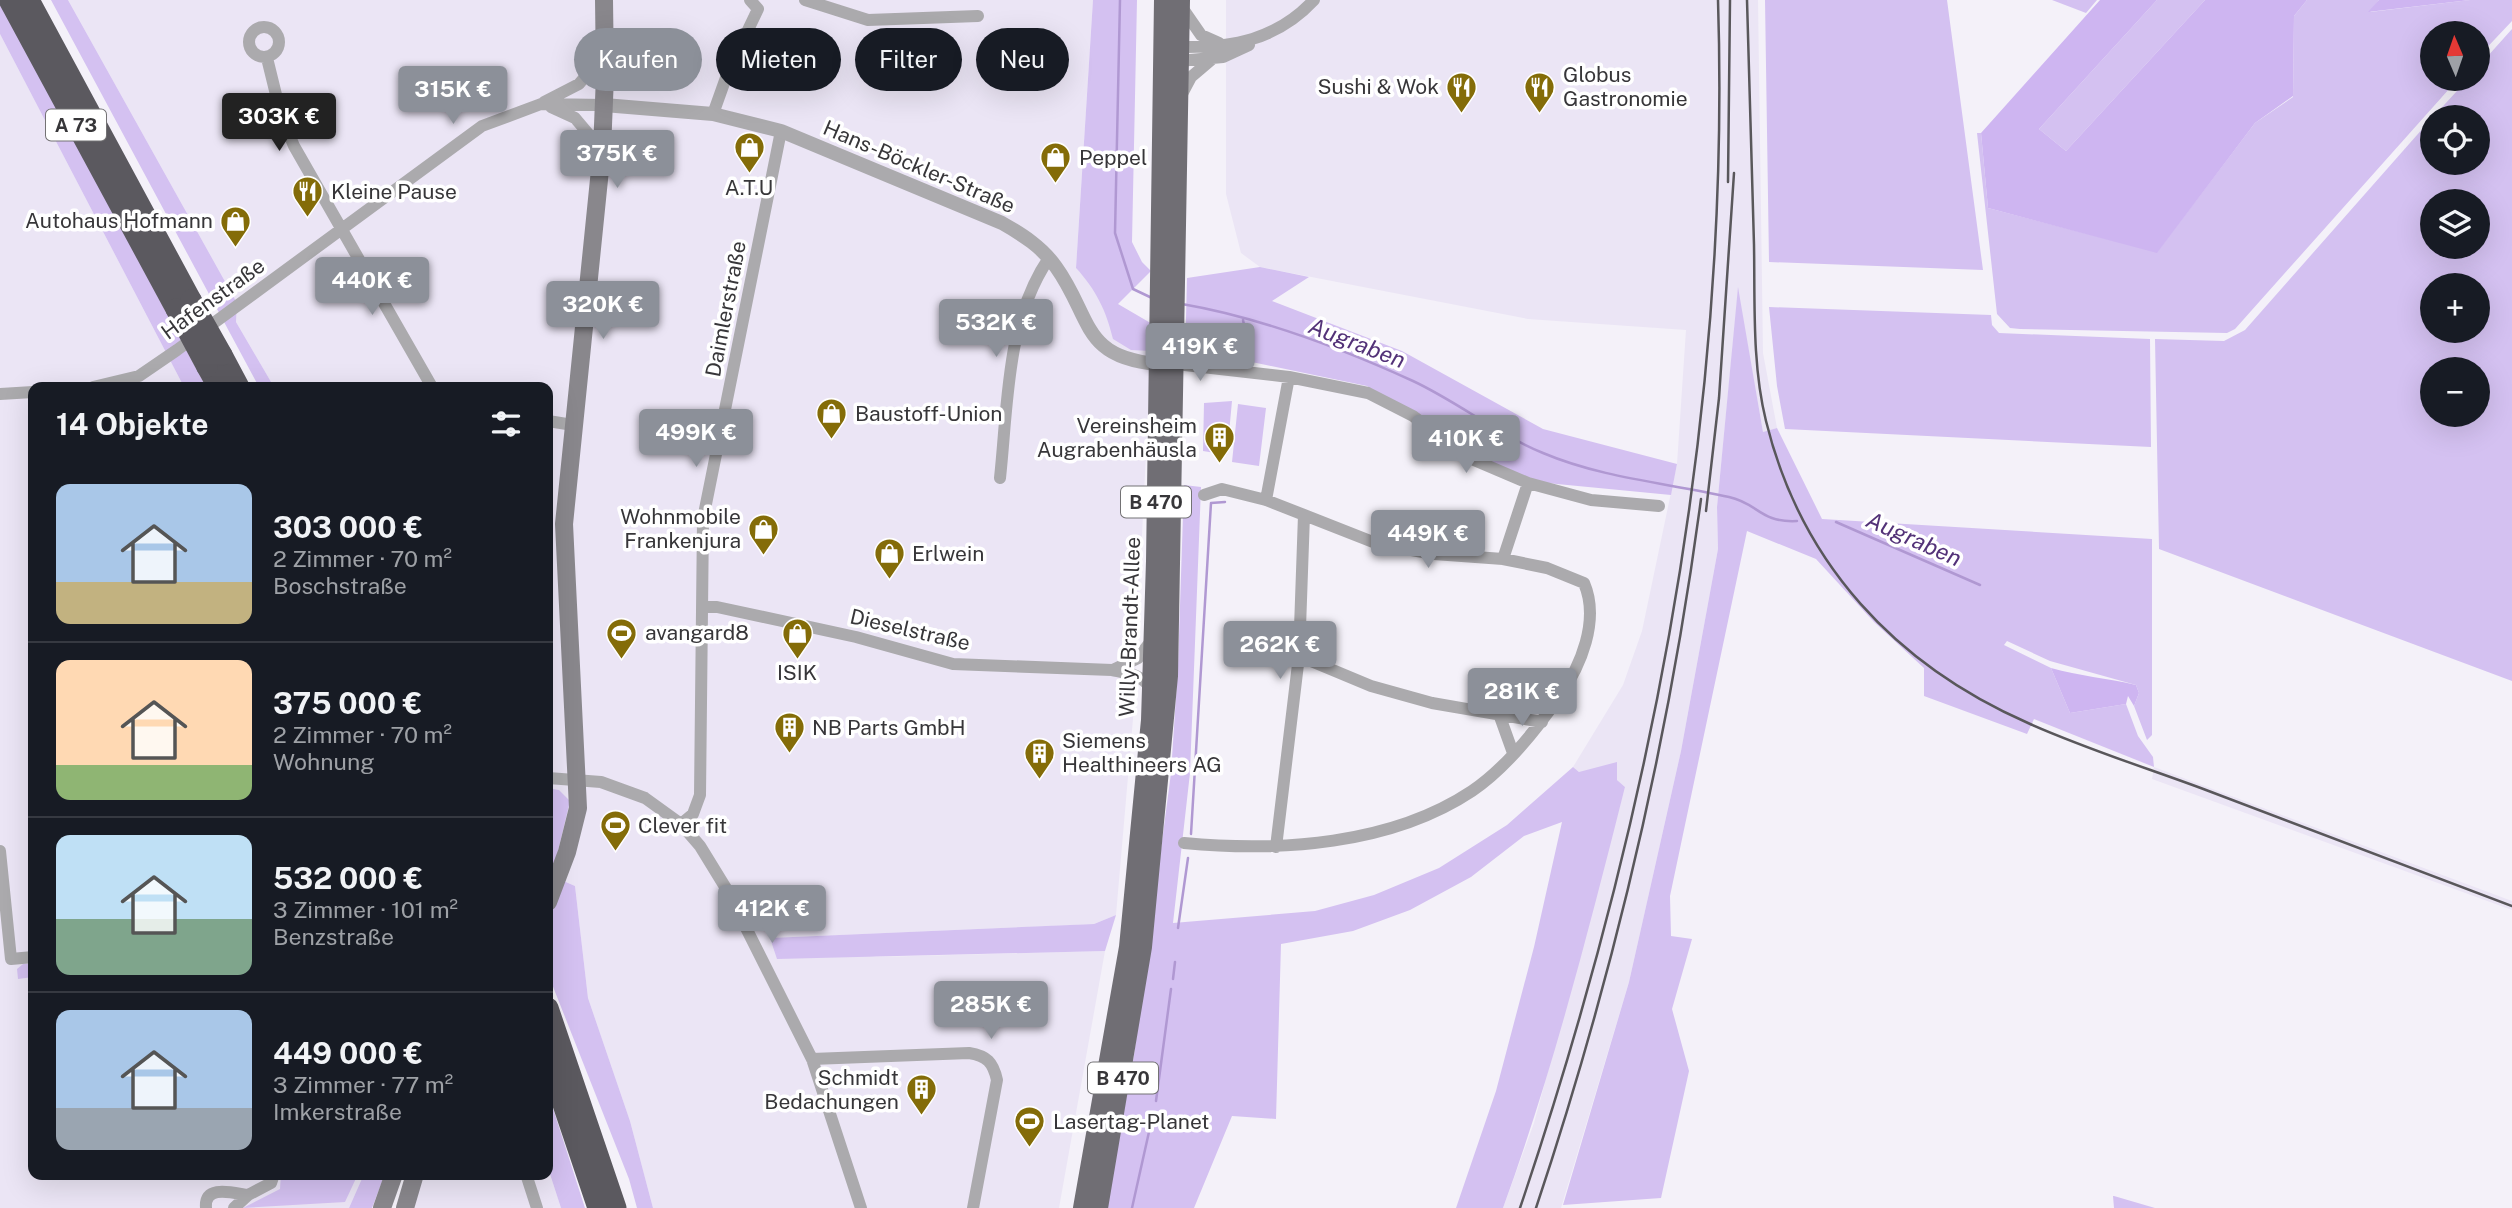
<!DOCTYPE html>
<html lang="de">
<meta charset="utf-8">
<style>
:root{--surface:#171b24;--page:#20242c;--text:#f1f3f6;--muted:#9ea1a6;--line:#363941;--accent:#8c9099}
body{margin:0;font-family:"Public Sans",sans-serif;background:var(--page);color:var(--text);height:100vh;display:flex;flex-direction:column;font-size:26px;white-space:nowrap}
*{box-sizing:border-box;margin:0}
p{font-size:23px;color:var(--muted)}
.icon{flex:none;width:38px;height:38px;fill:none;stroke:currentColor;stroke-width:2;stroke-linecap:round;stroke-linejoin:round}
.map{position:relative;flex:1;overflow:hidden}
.side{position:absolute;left:28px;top:382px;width:525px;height:798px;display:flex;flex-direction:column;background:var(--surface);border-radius:14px;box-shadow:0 7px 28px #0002}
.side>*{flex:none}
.top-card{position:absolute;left:574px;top:28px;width:665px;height:63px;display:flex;gap:14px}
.needle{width:46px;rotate:358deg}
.buttons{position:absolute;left:2420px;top:21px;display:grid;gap:14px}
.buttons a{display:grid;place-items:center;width:70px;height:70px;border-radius:50%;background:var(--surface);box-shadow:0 7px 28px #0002;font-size:35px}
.price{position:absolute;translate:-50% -60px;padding:0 16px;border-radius:7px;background:var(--accent);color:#fff;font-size:23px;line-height:46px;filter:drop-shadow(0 2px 4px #0008)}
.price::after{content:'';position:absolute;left:50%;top:42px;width:21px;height:16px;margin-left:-10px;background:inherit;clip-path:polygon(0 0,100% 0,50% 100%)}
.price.current{background:#222;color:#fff}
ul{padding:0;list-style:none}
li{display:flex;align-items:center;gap:21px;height:175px;padding:0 28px}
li+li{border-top:2px solid var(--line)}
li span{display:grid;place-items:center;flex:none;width:196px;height:140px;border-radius:14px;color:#555}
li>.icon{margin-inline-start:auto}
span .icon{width:84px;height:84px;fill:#fffc;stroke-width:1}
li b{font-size:30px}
h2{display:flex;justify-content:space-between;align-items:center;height:84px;padding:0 28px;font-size:30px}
.chip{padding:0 24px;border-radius:32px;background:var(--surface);box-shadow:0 7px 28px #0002;font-size:24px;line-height:63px}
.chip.current{background:var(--accent);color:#fff}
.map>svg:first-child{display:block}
.built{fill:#ebe5f5}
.green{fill:#d4c1f1;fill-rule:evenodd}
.forest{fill:#ceb5f1}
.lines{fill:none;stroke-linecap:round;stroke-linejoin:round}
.stream{stroke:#b098d2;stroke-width:2.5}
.minor{stroke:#abaaad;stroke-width:12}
.tertiary{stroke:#abaaad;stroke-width:14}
.secondary{stroke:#89878c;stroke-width:18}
.primary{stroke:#706e74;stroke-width:18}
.motorway{stroke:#5b595f;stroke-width:21}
.rail{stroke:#59575b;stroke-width:2.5}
.motorway-bridge{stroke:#5b595f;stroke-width:21}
.labels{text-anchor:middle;stroke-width:7;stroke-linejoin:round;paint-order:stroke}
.shield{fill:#fff;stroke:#737274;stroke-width:2}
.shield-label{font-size:19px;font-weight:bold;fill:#373639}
.poi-label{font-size:21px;fill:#373639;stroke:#fff;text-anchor:start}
.street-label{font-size:21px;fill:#373639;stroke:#fff}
.water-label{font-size:23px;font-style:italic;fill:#533278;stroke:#fff}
</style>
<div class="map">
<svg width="2512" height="1208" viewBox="0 0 2512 1208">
<rect width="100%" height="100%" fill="#f4f1f9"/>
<path class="built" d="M 68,0 L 1093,0 L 1076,268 L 1096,290 L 1107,313 L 1114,339 L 1151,351 L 1133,719 L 1116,915 L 1094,924 L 771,938 L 876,957 L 1105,951 L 1059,1208 L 653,1208 L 630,1121 L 588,998 L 575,886 L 552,876 L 559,790 L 548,788 L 548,387 L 274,387 L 236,322 L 237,303 Z
M 1226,0 L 1758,0 L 1763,353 L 1777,428 L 1763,432 L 1738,291 L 1717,507 L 1718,549 L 1681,751 L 1629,982 L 1561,1208 L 1503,1208 L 1534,1123 L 1625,787 L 1617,780 L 1579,772 L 1573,767 L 1623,685 L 1642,631 L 1677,464 L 1686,330 L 1528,319 L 1260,267 L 1241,253 L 1226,194 Z
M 0,34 L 184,387 L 33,387 L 33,1174 L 364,1174 L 349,1208 L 0,1208 Z
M 2154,767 L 2512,901 L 2512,910 L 2152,779 Z
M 548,1168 L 561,1208 L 412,1208 L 422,1174 L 548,1174 Z"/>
<path class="green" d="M 0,0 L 206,387 L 184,387 L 0,34 Z
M 51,0 L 68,0 L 237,303 L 236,322 L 274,387 L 259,387 Z
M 1093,0 L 1137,0 L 1132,242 L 1142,262 L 1151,271 L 1118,304 L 1154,325 L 1151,351 L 1131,350 L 1113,339 C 1106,310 1096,290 1076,268 Z
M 1765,0 L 1947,0 L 1983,270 L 1769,262 Z
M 2052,0 L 2097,0 L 2086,13 Z
M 2157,0 L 2205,0 L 2066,151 L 2039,129 Z
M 2307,0 L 2379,0 L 2370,12 L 2470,0 L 2512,0 L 2512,21 L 2478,57 L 2478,33 L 2432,33 L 2432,79 L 2458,79 L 2235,329 L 2227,333 L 2020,329 L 2010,328 L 1997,314 L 1977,133 L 1981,133 L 1988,208 L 2157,252 L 2255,123 L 2293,97 L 2294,16 Z
M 2512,29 L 2512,681 L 2159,549 L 2155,339 L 2224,341 L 2245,330 L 2432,118 L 2432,163 L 2478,163 L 2478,117 L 2433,117 L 2468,79 L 2478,79 L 2478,67 ZM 2432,201 L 2478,201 L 2478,247 L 2432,247 ZM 2432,285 L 2478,285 L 2478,331 L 2432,331 ZM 2432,369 L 2478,369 L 2478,415 L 2432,415 Z
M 1260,267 L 1309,277 L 1272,301 L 1402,351 L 1543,429 L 1677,464 L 1671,495 L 1526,481 L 1455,443 L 1367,386 L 1247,361 L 1185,358 L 1187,278 Z
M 1738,287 L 1763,432 L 1777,428 L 1822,519 L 2152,539 L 2152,735 L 2147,740 L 2134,706 L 2139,693 L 2136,685 L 2050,661 L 2007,641 L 2004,645 L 2051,668 L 2070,713 L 2126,704 L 2138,736 L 2153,757 L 2154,767 L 2034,719 L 2027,734 L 1924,696 L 1924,668 L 1874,622 L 1816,559 L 1747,531 L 1670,896 L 1671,936 L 1692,939 L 1672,1009 L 1689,1071 L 1661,1198 L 1563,1205 L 1629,982 L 1681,751 L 1718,549 L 1717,507 Z
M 1769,307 L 1991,315 L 1992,325 L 1999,333 L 2150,339 L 2151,447 L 1785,429 L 1777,386 Z
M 1232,401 L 1227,455 L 1203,451 L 1204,403 Z
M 1238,404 L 1266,408 L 1259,466 L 1232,462 Z
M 1184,485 L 1201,487 L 1190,773 L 1173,923 L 1315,911 L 1374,895 L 1439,868 L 1507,825 L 1573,767 L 1579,772 L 1617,762 L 1617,780 L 1625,787 C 1589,929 1553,1071 1503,1208 L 1456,1208 L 1496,1091 L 1534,947 L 1562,822 L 1524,836 L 1471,877 L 1410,910 L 1353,931 L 1281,944 L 1276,1119 L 1232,1116 L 1194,1208 L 1106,1208 L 1134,1055 L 1171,773 L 1178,666 Z
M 548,788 L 559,790 L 570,801 L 552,876 L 575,886 L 588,998 L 630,1121 L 653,1208 L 637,1208 L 629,1179 L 548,974 Z
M 1116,915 L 1105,951 L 777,959 L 770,938 L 1094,924 Z
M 33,963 L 33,977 L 18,979 L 17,969 L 23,964 Z
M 548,1093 L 585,1208 L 561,1208 L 548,1168 Z
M 281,1174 L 358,1174 L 345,1202 L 243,1208 L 280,1189 Z
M 364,1174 L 385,1174 L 372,1208 L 349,1208 Z
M 2113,1196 L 2114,1196 L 2155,1208 L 2114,1208 Z"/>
<path class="forest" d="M 2100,0 L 2157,0 L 2039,129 L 2066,151 L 2205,0 L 2307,0 L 2294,16 L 2293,96 L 2255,123 L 2157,253 L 1988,208 L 1981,133 Z
M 2379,0 L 2470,0 L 2368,12 Z
M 2051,668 C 2079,676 2107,678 2136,685 L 2139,693 L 2134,706 L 2128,696 L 2126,704 L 2070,713 Z"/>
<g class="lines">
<path class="stream" d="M 1120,0 L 1115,233 L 1133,289 L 1152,298
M 1182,304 C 1258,317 1343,349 1413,381 C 1458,402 1497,434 1543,453 C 1602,478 1667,483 1729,497 C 1758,503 1760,523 1797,521
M 1243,320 L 1246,334
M 1836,522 L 1980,585
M 1191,834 L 1211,503 L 1225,502
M 1178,928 L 1188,858
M 1173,979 L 1175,962
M 1156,1101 L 1171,989
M 1132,1208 L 1153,1114"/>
<path class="minor" d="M 805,0 L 868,20 L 978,16
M 1183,9 L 1201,35 L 1219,43
M249 42a15 15 0 1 1 30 0a15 15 0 1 1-30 0Z
M 1180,47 C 1232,48 1277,40 1314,0
M 267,58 L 281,115 L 294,146 L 432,387
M 1179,61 L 1223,57 L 1249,45
M 1182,94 L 1191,77 L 1211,60
M 544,102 L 579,84 L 605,53
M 551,107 L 575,118 L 602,150
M 713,114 L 728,72 L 758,9 L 750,0
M 1176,364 L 1289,377 L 1368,393 L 1413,416 L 1467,457 L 1528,483 L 1591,500 L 1659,506
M 93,387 L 139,376 L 177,350 L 482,126 L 541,104 L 604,105
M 0,394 L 33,392
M 548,421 L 573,425
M 1000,478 C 1008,404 1006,321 1049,258
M 1204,495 L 1222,489 L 1266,500 L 1378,544 L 1434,554 L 1503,559 L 1528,483
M 1266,500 L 1289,377
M 702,607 L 717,607 L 856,637 L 953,664 L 1112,670 C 1127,673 1142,674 1151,689
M 1299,656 L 1371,686 L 1432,703 L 1542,722
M 1113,670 L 1138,658 L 1152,640
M 1499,714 L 1513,753
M 548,778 L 601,782 L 645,798 L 681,824 L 700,846 L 727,890 L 812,1059 L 861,1208
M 681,824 L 693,814 L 700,795 L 703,519 L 781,131
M 1184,843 C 1279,852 1391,845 1472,791 C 1506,768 1536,730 1559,697 C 1581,666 1600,620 1584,583 L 1547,568 L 1503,559
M 1276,847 L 1299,656 L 1304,515
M 0,851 L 11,959 L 33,957
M 812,1059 L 969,1053 C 987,1056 993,1062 997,1080 L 973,1208
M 526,1174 L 537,1208
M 248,1195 L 271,1183 L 274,1174
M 206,1208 C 204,1184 233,1193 248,1195 L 234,1208"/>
<path class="tertiary" d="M 604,105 L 713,114 L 781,131 L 1002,223 C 1023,235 1042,247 1056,267 C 1092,317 1081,358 1158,364"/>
<path class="secondary" d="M 548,902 L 567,852 L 578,808 L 564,524 L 602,150 L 605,76 L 604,0
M 382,1208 L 394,1174
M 405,1208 L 415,1174"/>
<path class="primary" d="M 1082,1208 L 1128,947 L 1150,720 L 1155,561 L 1163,0
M 1099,1208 L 1143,947 L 1169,676 L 1181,0"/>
<path class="motorway" d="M 9,0 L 176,309
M 29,0 L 191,300
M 222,355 L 239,387
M 207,367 L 218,387
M 548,1008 L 616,1208
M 548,1060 L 598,1208"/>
<path class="rail" d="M 1747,0 C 1749,82 1752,163 1754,245 C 1755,302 1752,365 1766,421 C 1801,564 1896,665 2028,723 C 2086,749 2147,768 2206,790 C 2308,828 2410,867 2512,906
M 1728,182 L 1730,0
M 1706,511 L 1719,398 L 1734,173
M 1520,1208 C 1651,820 1731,411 1718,0
M 1536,1208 C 1613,977 1669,741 1701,499"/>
<path class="motorway-bridge" d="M 191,300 L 222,355
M 176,309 L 207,367"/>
</g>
<defs>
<symbol id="restaurant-pin" viewBox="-11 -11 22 30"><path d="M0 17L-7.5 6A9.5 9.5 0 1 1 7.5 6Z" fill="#846c08" stroke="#fff"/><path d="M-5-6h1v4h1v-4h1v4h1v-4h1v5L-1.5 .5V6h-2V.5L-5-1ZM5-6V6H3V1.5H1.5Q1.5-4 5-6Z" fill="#fff"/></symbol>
<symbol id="shop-pin" viewBox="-11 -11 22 30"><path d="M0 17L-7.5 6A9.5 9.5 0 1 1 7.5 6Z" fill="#846c08" stroke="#fff"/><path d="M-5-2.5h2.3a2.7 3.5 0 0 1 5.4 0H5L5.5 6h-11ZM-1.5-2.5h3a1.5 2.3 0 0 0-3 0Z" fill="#fff"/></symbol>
<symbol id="building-pin" viewBox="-11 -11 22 30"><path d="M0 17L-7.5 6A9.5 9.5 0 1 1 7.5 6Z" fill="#846c08" stroke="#fff"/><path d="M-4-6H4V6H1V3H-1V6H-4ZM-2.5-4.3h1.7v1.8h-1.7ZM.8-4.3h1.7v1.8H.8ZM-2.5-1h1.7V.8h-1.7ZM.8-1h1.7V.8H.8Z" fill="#fff"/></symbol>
<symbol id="stadium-pin" viewBox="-11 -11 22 30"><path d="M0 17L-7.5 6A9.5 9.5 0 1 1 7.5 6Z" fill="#846c08" stroke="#fff"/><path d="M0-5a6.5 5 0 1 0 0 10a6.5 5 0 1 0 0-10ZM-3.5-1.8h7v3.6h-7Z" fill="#fff"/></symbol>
</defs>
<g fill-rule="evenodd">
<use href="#restaurant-pin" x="1444" y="70" width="35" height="47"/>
<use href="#restaurant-pin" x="1522" y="70" width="35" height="47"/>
<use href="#shop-pin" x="732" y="130" width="35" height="47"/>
<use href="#shop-pin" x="1038" y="140" width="35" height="47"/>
<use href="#restaurant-pin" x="290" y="174" width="35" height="47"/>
<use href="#shop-pin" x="218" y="204" width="35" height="47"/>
<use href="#shop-pin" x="814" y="396" width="35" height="47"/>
<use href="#building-pin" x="1202" y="420" width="35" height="47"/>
<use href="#shop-pin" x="746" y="512" width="35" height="47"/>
<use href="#shop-pin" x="872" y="536" width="35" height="47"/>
<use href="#stadium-pin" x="604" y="616" width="35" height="47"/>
<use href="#shop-pin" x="780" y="616" width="35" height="47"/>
<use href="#building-pin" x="772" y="710" width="35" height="47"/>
<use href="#building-pin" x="1022" y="736" width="35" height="47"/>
<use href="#stadium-pin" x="598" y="808" width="35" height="47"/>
<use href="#building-pin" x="904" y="1072" width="35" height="47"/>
<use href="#stadium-pin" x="1012" y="1104" width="35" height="47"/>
</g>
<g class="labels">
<g class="shield">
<rect x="46" y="109.5" width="60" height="31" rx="5"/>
<rect x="1121" y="486.5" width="70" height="31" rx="5"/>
<rect x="1088" y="1062.5" width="70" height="31" rx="5"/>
</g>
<g class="shield-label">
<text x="76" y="132">A 73</text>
<text x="1156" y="509">B 470</text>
<text x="1123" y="1085">B 470</text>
</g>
<g class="poi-label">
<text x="1563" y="82">Globus<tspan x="1563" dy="24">Gastronomie</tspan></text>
<text x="1439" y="94" text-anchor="end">Sushi &amp; Wok</text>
<text x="1079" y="165">Peppel</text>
<text x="749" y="195" text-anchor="middle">A.T.U</text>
<text x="331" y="199">Kleine Pause</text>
<text x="213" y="228" text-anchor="end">Autohaus Hofmann</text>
<text x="855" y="421">Baustoff-Union</text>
<text x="1197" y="433" text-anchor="end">Vereinsheim<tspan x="1197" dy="24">Augrabenhäusla</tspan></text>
<text x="741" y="524" text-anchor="end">Wohnmobile<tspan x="741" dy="24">Frankenjura</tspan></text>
<text x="912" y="561">Erlwein</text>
<text x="645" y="640">avangard8</text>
<text x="797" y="680" text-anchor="middle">ISIK</text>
<text x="812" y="735">NB Parts GmbH</text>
<text x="1062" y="748">Siemens<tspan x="1062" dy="24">Healthineers AG</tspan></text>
<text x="638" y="833">Clever fit</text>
<text x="899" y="1085" text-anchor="end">Schmidt<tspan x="899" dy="24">Bedachungen</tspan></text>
<text x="1053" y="1129">Lasertag-Planet</text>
</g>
<g class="street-label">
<text transform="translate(919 167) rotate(23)" y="7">Hans-Böckler-Straße</text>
<text transform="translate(213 299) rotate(-36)" y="7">Hafenstraße</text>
<text transform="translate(726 309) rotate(-79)" y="7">Daimlerstraße</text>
<text transform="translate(1130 627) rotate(-88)" y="7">Willy-Brandt-Allee</text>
<text transform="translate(910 630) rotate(13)" y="7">Dieselstraße</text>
</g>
<g class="water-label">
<text transform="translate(1357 343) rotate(21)" y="8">Augraben</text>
<text transform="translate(1914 539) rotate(24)" y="8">Augraben</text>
</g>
</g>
</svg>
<div class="buttons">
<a><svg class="needle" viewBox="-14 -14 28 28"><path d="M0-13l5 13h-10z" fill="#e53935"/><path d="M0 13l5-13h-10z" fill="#9ea1a6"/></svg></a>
<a><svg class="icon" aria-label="locate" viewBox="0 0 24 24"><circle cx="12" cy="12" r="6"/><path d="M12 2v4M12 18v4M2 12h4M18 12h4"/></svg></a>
<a><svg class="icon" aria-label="layers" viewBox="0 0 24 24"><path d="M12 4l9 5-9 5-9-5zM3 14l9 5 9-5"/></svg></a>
<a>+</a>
<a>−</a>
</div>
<b class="price" style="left:453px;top:126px">315K €</b>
<b class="price current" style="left:279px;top:153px">303K €</b>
<b class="price" style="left:617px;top:190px">375K €</b>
<b class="price" style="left:372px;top:317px">440K €</b>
<b class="price" style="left:603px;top:341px">320K €</b>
<b class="price" style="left:996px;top:359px">532K €</b>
<b class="price" style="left:1200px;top:383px">419K €</b>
<b class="price" style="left:696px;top:469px">499K €</b>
<b class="price" style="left:1466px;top:475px">410K €</b>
<b class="price" style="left:1428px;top:570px">449K €</b>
<b class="price" style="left:1280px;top:681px">262K €</b>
<b class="price" style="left:1522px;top:728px">281K €</b>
<b class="price" style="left:772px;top:945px">412K €</b>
<b class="price" style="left:991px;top:1041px">285K €</b>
<div class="top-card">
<a class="chip current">Kaufen</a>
<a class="chip">Mieten</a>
<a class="chip">Filter</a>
<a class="chip">Neu</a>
</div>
<section class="side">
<h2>14 Objekte<svg class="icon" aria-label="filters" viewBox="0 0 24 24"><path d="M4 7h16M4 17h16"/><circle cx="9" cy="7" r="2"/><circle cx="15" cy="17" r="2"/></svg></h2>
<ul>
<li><span style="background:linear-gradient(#a9c7e8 70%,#c2b280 0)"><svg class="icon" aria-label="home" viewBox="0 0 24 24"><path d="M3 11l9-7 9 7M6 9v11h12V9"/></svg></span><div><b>303 000 €</b><p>2 Zimmer · 70 m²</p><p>Boschstraße</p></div></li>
<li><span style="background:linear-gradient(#ffd9b3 75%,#8fb573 0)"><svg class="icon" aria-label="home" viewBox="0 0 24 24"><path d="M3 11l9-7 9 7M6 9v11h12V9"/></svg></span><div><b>375 000 €</b><p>2 Zimmer · 70 m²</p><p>Wohnung</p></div></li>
<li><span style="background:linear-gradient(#bfe0f5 60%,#7fa58c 0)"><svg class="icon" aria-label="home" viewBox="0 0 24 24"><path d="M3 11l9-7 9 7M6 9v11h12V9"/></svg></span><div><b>532 000 €</b><p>3 Zimmer · 101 m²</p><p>Benzstraße</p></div></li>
<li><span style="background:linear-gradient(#a9c7e8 70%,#9aa5b1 0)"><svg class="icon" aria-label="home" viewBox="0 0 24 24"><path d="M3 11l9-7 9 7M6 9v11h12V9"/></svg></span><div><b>449 000 €</b><p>3 Zimmer · 77 m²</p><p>Imkerstraße</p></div></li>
</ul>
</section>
</div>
